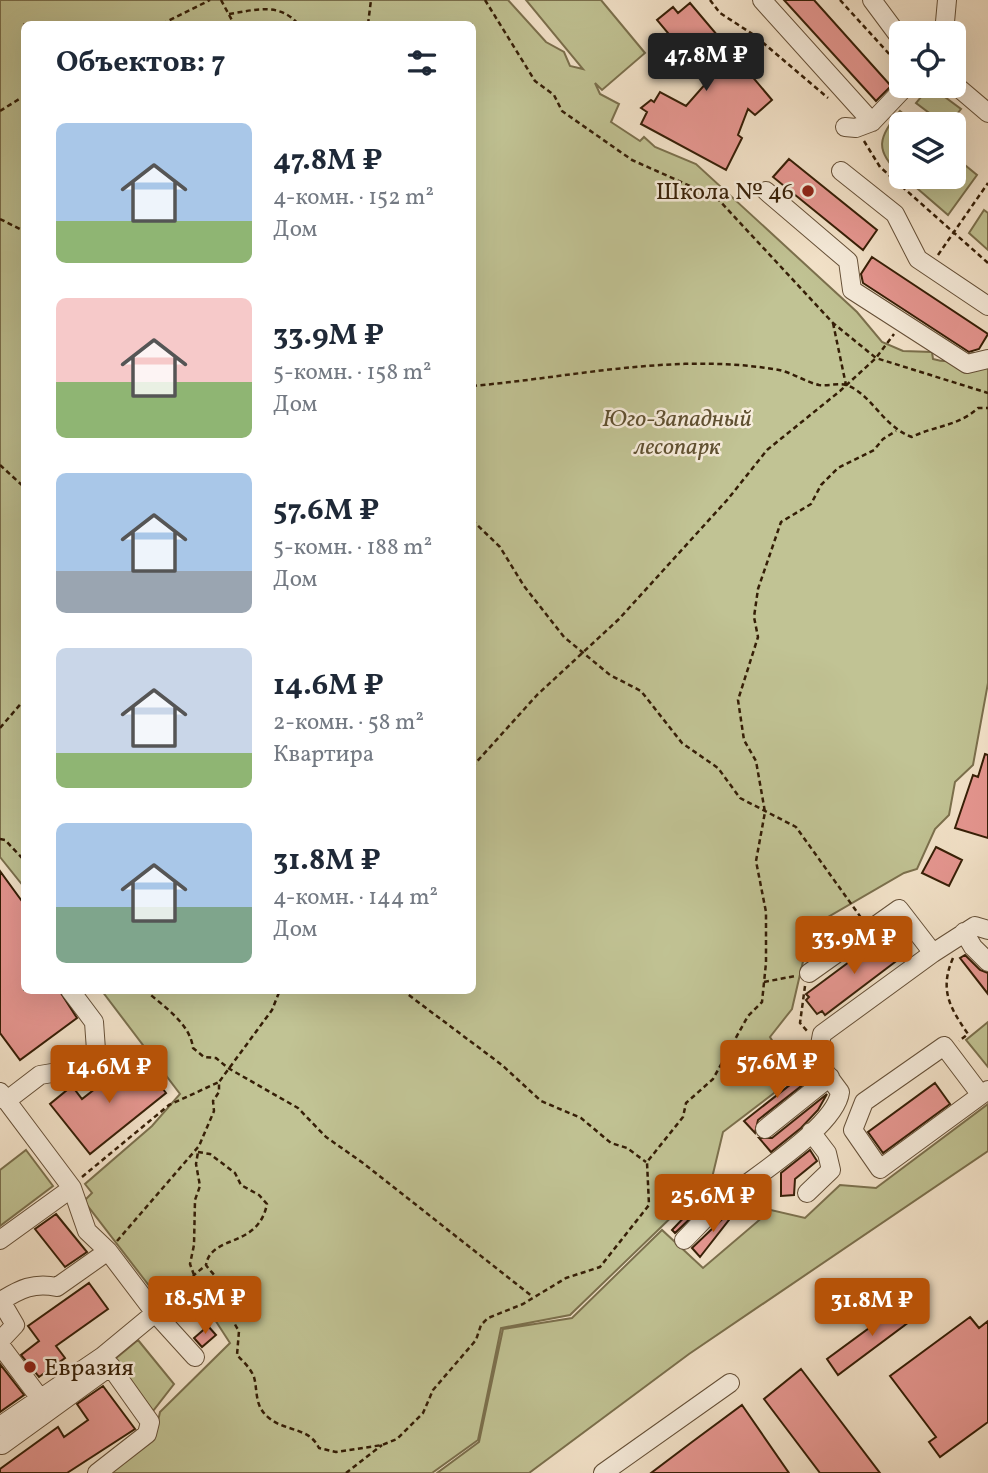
<!DOCTYPE html>
<html lang="ru">
<meta charset="utf-8">
<style>
:root{--surface:#fff;--page:#f2f2f3;--text:#1f2937;--muted:#747a83;--accent:#b45309}
body{margin:0;font-family:Vollkorn,serif;background:var(--page);color:var(--text);height:100vh;display:flex;flex-direction:column;font-size:26px;white-space:nowrap}
*{box-sizing:border-box;margin:0}
p{font-size:23px;color:var(--muted)}
.icon{flex:none;width:38px;height:38px;fill:none;stroke:currentColor;stroke-width:2;stroke-linecap:round;stroke-linejoin:round}
.map{position:relative;flex:1;overflow:hidden}
.panel{position:absolute;left:21px;top:21px;width:455px;height:973px;display:flex;flex-direction:column;background:var(--surface);border-radius:10px;box-shadow:0 7px 28px #0002}
.panel>*{flex:none}
.controls{position:absolute;left:889px;top:21px;display:grid;gap:14px}
.controls a{display:grid;place-items:center;width:77px;height:77px;border-radius:10px;background:var(--surface);box-shadow:0 7px 28px #0002;font-size:35px}
.price{position:absolute;translate:-50% -60px;padding:0 16px;border-radius:7px;background:var(--accent);color:#fff;font-size:23px;line-height:46px;filter:drop-shadow(0 2px 4px #0008)}
.price::after{content:'';position:absolute;left:50%;top:42px;width:21px;height:16px;margin-left:-10px;background:inherit;clip-path:polygon(0 0,100% 0,50% 100%)}
.price.on{background:#222;color:#fff}
ul{padding:0;list-style:none}
li{display:flex;align-items:center;gap:21px;height:175px;padding:0 35px}
li span{display:grid;place-items:center;flex:none;width:196px;height:140px;border-radius:10px;color:#555}
li>.icon{margin-inline-start:auto}
span .icon{width:84px;height:84px;fill:#fffc;stroke-width:1}
li b{font-size:30px}
h2{display:flex;justify-content:space-between;align-items:center;height:84px;padding:0 35px;font-size:30px}
.map>svg:first-child{display:block}
.green{fill:#c1c394;stroke:#7b704d;stroke-width:2}
.building{fill:#e89893;stroke:#351e06;stroke-width:2}
.lines{fill:none;stroke-linecap:round;stroke-linejoin:round}
.minor-casing{stroke:#655038;stroke-width:20}
.path{stroke:#351e06;stroke-width:2.5;stroke-dasharray:5 3.5;stroke-linecap:butt}
.minor{stroke:#f8eede;stroke-width:18}
.poi-dot{fill:#8f2418;stroke:#f8eede;stroke-width:2.5}
.labels{text-anchor:middle;stroke-width:5;stroke-linejoin:round;paint-order:stroke}
.poi-label{font-size:24px;fill:#351e06;stroke:#f8eede;text-anchor:end}
.park-label{font-size:24px;font-style:italic;fill:#5f5031;stroke:#f8eede}
</style>
<div class="map">
<svg width="988" height="1473" viewBox="0 0 988 1473">
<rect width="100%" height="100%" fill="#f5e5cc"/>
<filter id="stains"><feTurbulence type="fractalNoise" baseFrequency=".00286" numOctaves="4"/><feColorMatrix values="0 0 0 0 .2 0 0 0 0 .09 0 0 0 0 .02 0 0 0 .5 -.17"/></filter>
<radialGradient id="worn" r=".72"><stop offset=".6" stop-color="#630" stop-opacity="0"/><stop offset="1" stop-color="#630" stop-opacity=".3"/></radialGradient>
<path class="green" d="M 0,0 L 508,0 L 546,42 L 564,52 L 570,66 L 583,69 L 526,0 L 601,0 L 645,53 L 602,90 L 595,83 L 600,94 L 619,104 L 611,122 L 640,141 L 644,137 L 655,147 L 696,164 L 857,312 L 882,342 L 903,351 L 932,352 L 933,359 C 946,363 963,362 972,353 L 988,353 L 988,683 L 973,765 L 955,782 L 949,815 L 935,829 L 917,869 L 904,873 L 811,927 L 792,1009 L 770,1037 L 795,1077 L 723,1132 L 712,1178 L 570,1315 L 501,1328 L 478,1440 L 432,1473 L 101,1473 L 158,1421 L 160,1412 L 230,1343 L 206,1306 L 170,1313 L 84,1201 L 92,1193 L 85,1184 L 152,1126 L 180,1094 L 102,991 L 472,990 L 472,24 L 24,24 L 24,887 L 0,857 Z
M 930,86 L 961,109 L 949,124 L 944,124 L 916,103 Z
M 900,111 L 916,124 L 901,124 L 901,175 C 873,150 879,137 900,111 Z
M 954,156 L 977,175 L 948,215 L 904,177 L 954,177 Z
M 984,210 L 988,213 L 988,250 L 969,233 Z
M 988,1022 L 988,1067 L 966,1040 Z
M 988,1104 L 988,1151 L 689,1354 L 529,1473 L 437,1473 L 479,1442 L 503,1329 L 572,1318 L 662,1230 L 703,1268 L 771,1210 L 805,1218 L 840,1185 L 876,1188 Z
M 26,1150 L 53,1186 L 0,1226 L 0,1170 Z
M 138,1340 L 174,1384 L 153,1411 L 115,1359 Z"/>
<path class="building" d="M 784,0 L 814,0 L 891,86 L 876,101 Z
M 690,3 L 772,100 L 755,115 L 748,109 L 738,135 L 742,138 L 726,170 L 641,124 L 647,112 L 641,108 L 651,100 L 654,102 L 660,92 L 686,106 L 708,81 L 657,20 L 673,7 L 678,13 Z
M 789,159 L 877,230 L 863,250 L 773,177 Z
M 872,257 L 988,334 L 979,349 L 969,352 L 863,283 L 861,274 Z
M 985,754 L 988,755 L 988,838 L 955,828 L 973,775 L 978,777 Z
M 936,847 L 962,860 L 949,886 L 922,873 Z
M 0,871 L 24,904 L 24,990 L 59,990 L 77,1018 L 20,1060 L 0,1033 Z
M 884,936 L 887,940 L 891,937 L 902,951 L 897,955 L 899,959 L 825,1015 L 822,1011 L 817,1014 L 806,1000 L 809,997 L 806,994 Z
M 965,955 L 980,970 L 988,973 L 988,994 L 960,958 Z
M 137,1056 L 166,1093 L 90,1154 L 50,1104 L 72,1086 L 82,1099 Z
M 809,1070 L 814,1076 L 758,1120 L 755,1133 L 744,1121 Z
M 935,1083 L 950,1104 L 883,1153 L 868,1132 Z
M 827,1094 L 818,1110 L 801,1128 L 771,1152 L 759,1138 L 772,1138 Z
M 810,1150 L 817,1161 L 795,1179 L 794,1195 L 781,1196 L 781,1173 Z
M 715,1185 L 720,1190 L 675,1233 L 672,1230 Z
M 737,1205 L 739,1207 L 700,1257 L 692,1248 Z
M 56,1214 L 87,1252 L 65,1267 L 35,1229 Z
M 89,1283 L 108,1309 L 56,1346 L 65,1358 L 39,1377 L 21,1355 L 39,1341 L 28,1326 Z
M 906,1301 L 917,1316 L 838,1375 L 827,1359 Z
M 970,1317 L 979,1328 L 988,1321 L 988,1422 L 940,1457 L 929,1442 L 936,1437 L 890,1376 Z
M 208,1326 L 216,1335 L 202,1347 L 194,1338 Z
M 0,1364 L 24,1395 L 0,1412 Z
M 801,1369 L 880,1473 L 820,1473 L 764,1399 Z
M 103,1386 L 135,1429 L 67,1473 L 0,1473 L 0,1469 L 58,1427 L 64,1437 L 88,1420 L 77,1404 Z
M 742,1405 L 789,1473 L 651,1473 L 692,1442 Z"/>
<g class="lines">
<defs>
<path id="minor" d="M 762,0 L 872,122 L 906,86
M 872,0 L 901,39
M 944,33 L 947,0
M 954,84 L 988,113
M 845,127 L 856,128 L 872,122
M 841,171 L 895,214 L 918,259 L 988,306
M 766,191 L 848,261 L 852,290 L 967,364 L 988,359
M 964,932 L 973,947 L 988,962
M 809,973 L 899,909 L 933,953 L 975,926 L 988,930
M 0,1092 L 72,1188 L 87,1231 L 108,1251 L 155,1313 L 103,1356 L 150,1422 L 147,1434 L 97,1473
M 981,1095 L 944,1046 L 864,1102 L 853,1130 L 880,1169 L 981,1095 L 988,1090
M 6,1101 L 40,1075 L 76,1069 L 96,1050 L 94,1022 L 70,990
M 765,1129 L 830,1077
M 807,1193 L 831,1170 L 827,1153 L 811,1132
M 0,1240 L 72,1188
M 684,1240 C 697,1227 709,1213 723,1202 C 751,1178 836,1127 840,1092 L 817,1061 L 822,1034 L 933,953
M 155,1313 L 195,1357
M 0,1341 L 15,1325 L 1,1301 C 20,1289 34,1282 57,1287 L 108,1251
M 0,1345 L 45,1405
M 0,1426 L 103,1356
M 2,1445 L 111,1366
M 603,1473 L 730,1383"/>
</defs>
<use href="#minor" class="minor-casing"/>
<path class="path" d="M 221,0 L 234,24
M 485,0 L 535,81 L 554,95 L 562,111 L 632,160 L 717,198 L 833,323 L 876,358 L 988,393
M 710,0 L 720,13 L 754,35 L 828,98
M 840,0 L 901,67
M 229,14 C 255,10 279,2 298,24
M 162,24 L 210,0
M 368,24 L 371,0
M 0,111 L 24,96
M 864,141 L 880,167 L 988,263
M 0,219 L 24,231
M 938,255 L 988,183
M 833,323 L 846,385
M 472,386 C 575,377 676,352 779,370 C 793,373 806,382 819,385 C 828,386 838,383 846,385 C 871,393 883,427 912,437 C 936,425 957,427 978,408 L 988,408
M 0,465 L 24,487
M 472,520 L 500,547 L 524,586 L 564,637 L 610,675 L 641,691 L 682,743 L 718,768 L 740,798 L 796,827 L 862,919
M 0,728 L 24,700
M 472,767 L 537,695 L 619,619 L 728,499 L 767,450 L 840,391 L 876,358 L 894,334
M 0,839 L 5,840 L 24,860
M 953,958 C 939,990 950,1008 968,1034 L 959,1041
M 764,982 L 795,976
M 805,986 L 800,1023 L 808,1032
M 145,990 C 163,1006 190,1023 193,1048 L 204,1057 L 216,1058 L 228,1068 L 298,1108 L 326,1137 L 363,1163 L 533,1297
M 402,990 L 502,1065 L 541,1101 L 581,1118 L 611,1143 L 627,1148 L 646,1162
M 198,1152 L 210,1154 L 235,1173 L 241,1185 L 259,1195 L 267,1204 C 258,1249 211,1234 206,1265
M 82,1177 L 169,1105 L 219,1082
M 117,1241 L 199,1146 L 214,1111 L 213,1101 L 219,1092 L 219,1082 L 272,1010 L 280,990
M 194,1275 L 190,1264 L 194,1245 L 195,1200 L 200,1186 L 196,1164 L 198,1152
M 178,1317 L 194,1275 L 206,1265 C 210,1271 217,1277 220,1284 C 228,1302 228,1315 239,1331 L 237,1355 C 243,1361 251,1369 254,1377 C 258,1392 254,1406 269,1418 C 286,1432 309,1427 319,1448 L 336,1452 L 382,1445 L 397,1439 L 423,1413 L 433,1390 L 476,1340 L 481,1325 L 488,1318 L 523,1304 L 566,1278 L 600,1267 L 649,1205 L 647,1162 L 683,1117 L 686,1103 L 713,1079 L 748,1016 L 762,1002 L 766,963 L 766,912 L 756,861 L 765,812 L 756,761 L 744,740 L 738,700 L 758,637 L 754,617 L 758,589 L 781,522 L 811,504 L 821,485 L 838,468 L 874,450 L 883,439 L 896,431
M 346,1473 L 382,1445"/>
<use href="#minor" class="minor"/>
</g>
<g class="poi-dot">
<circle cx="808" cy="191" r="7"/>
<circle cx="30" cy="1367" r="7"/>
</g>
<g class="labels">
<g class="poi-label">
<text x="794" y="199">Школа № 46</text>
<text x="44" y="1375" text-anchor="start">Евразия</text>
</g>
<g class="park-label">
<text x="677" y="426">Юго-Западный<tspan x="677" dy="28">лесопарк</tspan></text>
</g>
</g>
<rect width="100%" height="100%" filter="url(#stains)"/>
<rect width="100%" height="100%" fill="url(#worn)"/>
</svg>
<div class="controls">
<a><svg class="icon" aria-label="locate" viewBox="0 0 24 24"><circle cx="12" cy="12" r="6"/><path d="M12 2v4M12 18v4M2 12h4M18 12h4"/></svg></a>
<a><svg class="icon" aria-label="layers" viewBox="0 0 24 24"><path d="M12 4l9 5-9 5-9-5zM3 14l9 5 9-5"/></svg></a>
</div>
<b class="price on" style="left:706px;top:93px">47.8M ₽</b>
<b class="price" style="left:854px;top:976px">33.9M ₽</b>
<b class="price" style="left:777px;top:1100px">57.6M ₽</b>
<b class="price" style="left:109px;top:1105px">14.6M ₽</b>
<b class="price" style="left:713px;top:1234px">25.6M ₽</b>
<b class="price" style="left:205px;top:1336px">18.5M ₽</b>
<b class="price" style="left:872px;top:1338px">31.8M ₽</b>
<section class="panel">
<h2>Объектов: 7<svg class="icon" aria-label="filters" viewBox="0 0 24 24"><path d="M4 7h16M4 17h16"/><circle cx="9" cy="7" r="2"/><circle cx="15" cy="17" r="2"/></svg></h2>
<ul>
<li><span style="background:linear-gradient(#a9c7e8 70%,#8fb573 0)"><svg class="icon" aria-label="home" viewBox="0 0 24 24"><path d="M3 11l9-7 9 7M6 9v11h12V9"/></svg></span><div><b>47.8M ₽</b><p>4-комн. · 152 m²</p><p>Дом</p></div></li>
<li><span style="background:linear-gradient(#f6c9c9 60%,#8fb573 0)"><svg class="icon" aria-label="home" viewBox="0 0 24 24"><path d="M3 11l9-7 9 7M6 9v11h12V9"/></svg></span><div><b>33.9M ₽</b><p>5-комн. · 158 m²</p><p>Дом</p></div></li>
<li><span style="background:linear-gradient(#a9c7e8 70%,#9aa5b1 0)"><svg class="icon" aria-label="home" viewBox="0 0 24 24"><path d="M3 11l9-7 9 7M6 9v11h12V9"/></svg></span><div><b>57.6M ₽</b><p>5-комн. · 188 m²</p><p>Дом</p></div></li>
<li><span style="background:linear-gradient(#c9d6e8 75%,#8fb573 0)"><svg class="icon" aria-label="home" viewBox="0 0 24 24"><path d="M3 11l9-7 9 7M6 9v11h12V9"/></svg></span><div><b>14.6M ₽</b><p>2-комн. · 58 m²</p><p>Квартира</p></div></li>
<li><span style="background:linear-gradient(#a9c7e8 60%,#7fa58c 0)"><svg class="icon" aria-label="home" viewBox="0 0 24 24"><path d="M3 11l9-7 9 7M6 9v11h12V9"/></svg></span><div><b>31.8M ₽</b><p>4-комн. · 144 m²</p><p>Дом</p></div></li>
</ul>
</section>
</div>
